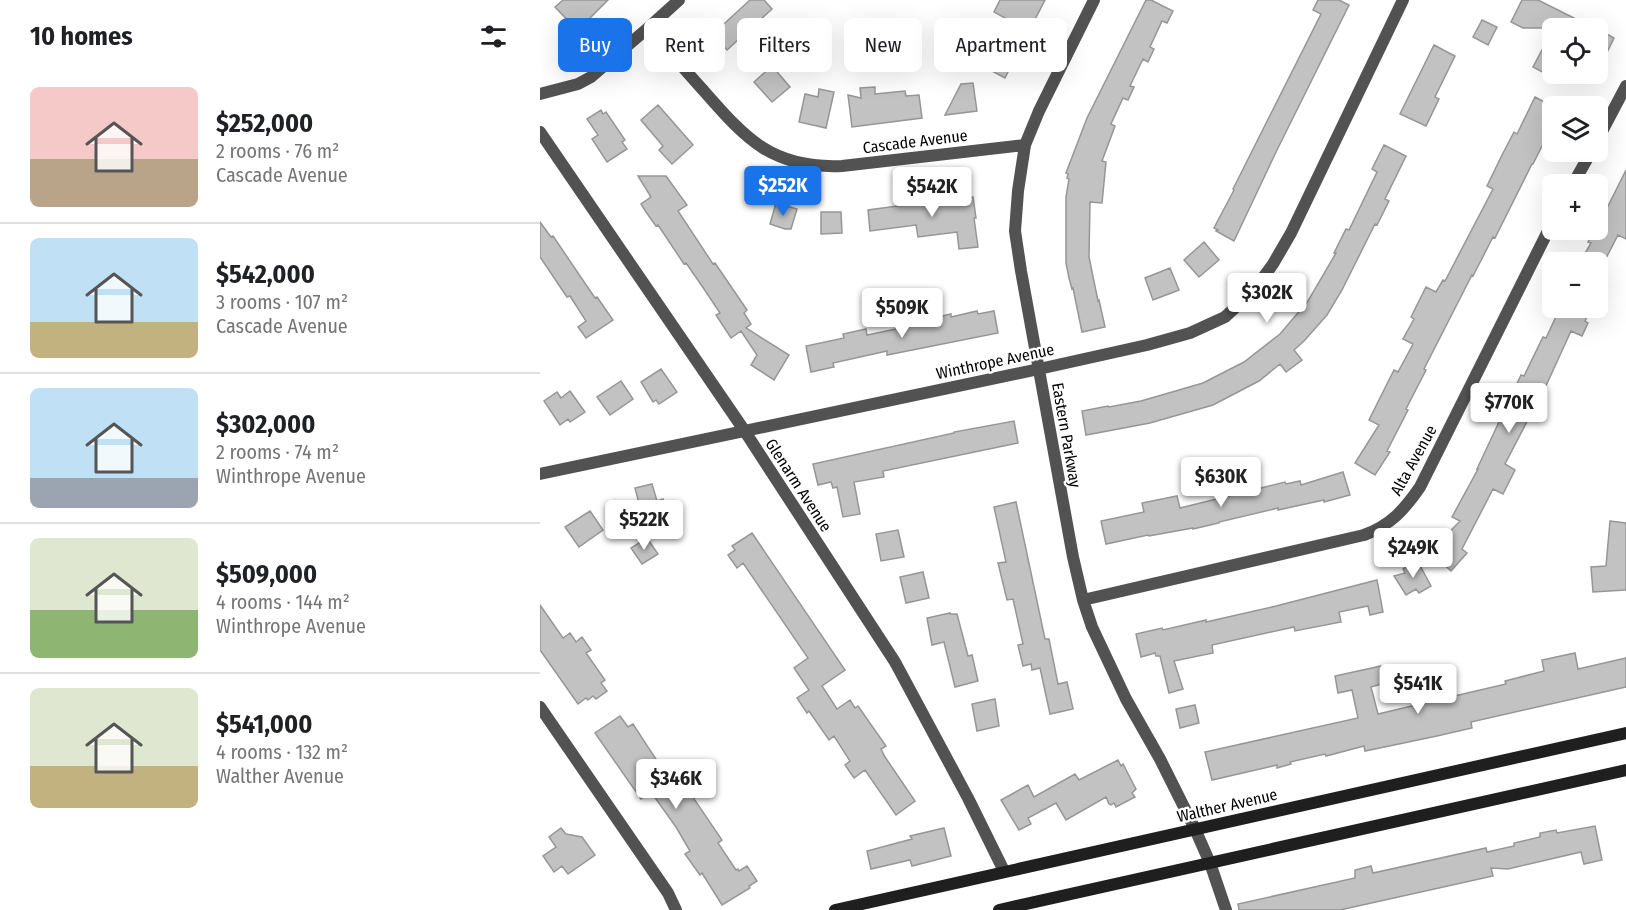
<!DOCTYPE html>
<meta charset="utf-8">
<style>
:root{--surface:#fff;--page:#f6f6f6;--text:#202124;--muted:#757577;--line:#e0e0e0;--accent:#1a73e8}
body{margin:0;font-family:"Fira Sans Condensed",sans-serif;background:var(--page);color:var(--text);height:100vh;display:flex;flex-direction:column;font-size:22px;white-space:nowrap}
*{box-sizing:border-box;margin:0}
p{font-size:20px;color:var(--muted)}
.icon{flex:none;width:33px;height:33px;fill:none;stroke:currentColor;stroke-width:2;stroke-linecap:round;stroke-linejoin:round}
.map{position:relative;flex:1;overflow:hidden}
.panel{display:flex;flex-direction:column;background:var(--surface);width:540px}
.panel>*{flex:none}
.guide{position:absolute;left:18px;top:18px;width:570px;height:54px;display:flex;gap:12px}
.controls{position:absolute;left:1002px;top:18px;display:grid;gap:12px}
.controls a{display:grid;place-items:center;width:66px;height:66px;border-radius:9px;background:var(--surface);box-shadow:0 6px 24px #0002;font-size:30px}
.price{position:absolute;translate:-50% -51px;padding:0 14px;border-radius:6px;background:#fff;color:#222;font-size:20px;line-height:39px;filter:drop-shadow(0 2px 3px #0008)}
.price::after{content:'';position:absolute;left:50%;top:36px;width:18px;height:14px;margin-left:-9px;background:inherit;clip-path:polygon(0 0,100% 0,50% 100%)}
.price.selected{background:var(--accent);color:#fff}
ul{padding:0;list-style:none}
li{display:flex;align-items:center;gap:18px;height:150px;padding:0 30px}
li+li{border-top:2px solid var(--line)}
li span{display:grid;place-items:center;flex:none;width:168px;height:120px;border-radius:9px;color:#555}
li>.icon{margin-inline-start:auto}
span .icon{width:72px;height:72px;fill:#fffc;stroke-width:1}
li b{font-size:26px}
h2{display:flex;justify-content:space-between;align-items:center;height:72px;padding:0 30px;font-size:26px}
.tag{padding:0 21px;border-radius:9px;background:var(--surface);box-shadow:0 6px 24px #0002;font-size:21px;line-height:54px}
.tag.selected{background:var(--accent);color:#fff}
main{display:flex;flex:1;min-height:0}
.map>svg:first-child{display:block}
.building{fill:#c2c2c2;stroke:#969696;stroke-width:1.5}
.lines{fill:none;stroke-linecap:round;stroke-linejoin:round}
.street{stroke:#525252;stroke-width:12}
.secondary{stroke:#1f1f1f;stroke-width:12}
.labels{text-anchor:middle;stroke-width:4.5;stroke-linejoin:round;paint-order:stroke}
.street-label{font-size:16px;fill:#000;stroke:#fff}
</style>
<main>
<section class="panel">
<h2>10 homes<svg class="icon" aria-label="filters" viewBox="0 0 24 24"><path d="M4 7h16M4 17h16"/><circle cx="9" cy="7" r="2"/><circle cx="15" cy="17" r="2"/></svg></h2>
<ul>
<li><span style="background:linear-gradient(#f6c9c9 60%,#b9a48a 0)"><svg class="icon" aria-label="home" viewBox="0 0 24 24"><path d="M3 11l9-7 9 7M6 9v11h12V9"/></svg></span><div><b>$252,000</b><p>2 rooms · 76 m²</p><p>Cascade Avenue</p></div></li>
<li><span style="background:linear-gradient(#bfe0f5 70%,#c2b280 0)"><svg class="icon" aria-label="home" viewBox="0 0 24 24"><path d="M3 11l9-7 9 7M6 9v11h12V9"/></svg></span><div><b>$542,000</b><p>3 rooms · 107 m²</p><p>Cascade Avenue</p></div></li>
<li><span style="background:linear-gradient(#bfe0f5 75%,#9aa5b1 0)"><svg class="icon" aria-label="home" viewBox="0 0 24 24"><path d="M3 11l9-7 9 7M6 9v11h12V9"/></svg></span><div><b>$302,000</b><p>2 rooms · 74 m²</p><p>Winthrope Avenue</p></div></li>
<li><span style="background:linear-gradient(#dfe7d0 60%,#8fb573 0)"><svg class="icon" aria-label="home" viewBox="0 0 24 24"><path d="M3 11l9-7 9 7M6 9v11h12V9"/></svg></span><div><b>$509,000</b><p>4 rooms · 144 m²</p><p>Winthrope Avenue</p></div></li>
<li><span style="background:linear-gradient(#dfe7d0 65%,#c2b280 0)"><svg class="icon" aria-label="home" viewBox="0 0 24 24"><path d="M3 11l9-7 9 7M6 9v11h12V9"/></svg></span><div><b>$541,000</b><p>4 rooms · 132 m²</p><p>Walther Avenue</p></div></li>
</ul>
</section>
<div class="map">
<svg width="1086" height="910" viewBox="0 0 1086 910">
<rect width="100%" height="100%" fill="#fff"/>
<path class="building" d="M 23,0 L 68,0 L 42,26 L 41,24 L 36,29 L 15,7 Z
M 210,0 L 224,0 L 232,9 L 187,50 L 173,34 Z
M 460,0 L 505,0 L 489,31 L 454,12 Z
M 606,0 L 611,0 L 633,11 L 627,23 L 622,21 L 610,47 L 614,49 L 608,62 L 603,59 L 590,86 L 594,87 L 588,100 L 583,98 L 571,124 L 575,126 L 562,161 L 566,162 L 562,203 L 550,202 L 549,257 L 558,301 L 559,300 L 565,327 L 542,332 L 533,288 L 532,289 L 529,278 L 526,263 L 526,197 L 529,179 L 527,178 L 528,174 L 526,173 L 547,118 Z
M 778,0 L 799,0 L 809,5 L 737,150 L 694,241 L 676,231 L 678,230 L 674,228 L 694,190 L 693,189 L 781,14 L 773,10 Z
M 982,0 L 998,0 L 1054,28 L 983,28 L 971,22 Z
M 942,20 L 957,27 L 948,45 L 933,37 Z
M 1058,29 L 1074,38 L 1058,71 Z
M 433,31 L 477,54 L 465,78 L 433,61 L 437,53 L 434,52 L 435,49 L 426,44 Z
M 894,45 L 915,56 L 895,97 L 899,99 L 886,126 L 860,114 Z
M 1002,50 L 1012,55 L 1012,67 L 1008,75 L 993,67 Z
M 232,66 L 250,87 L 232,102 L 214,82 Z
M 433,83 L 437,111 L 405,115 L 421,84 Z
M 335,87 L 335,94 L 365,91 L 366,96 L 379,95 L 382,118 L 312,127 L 308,95 L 321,98 L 320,88 Z
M 279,89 L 294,92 L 286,128 L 259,122 L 265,94 L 278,97 Z
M 995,97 L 1012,106 L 1012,126 L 993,164 L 992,164 L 955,238 L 953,237 L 933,276 L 932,275 L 884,369 L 886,370 L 866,409 L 868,410 L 847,451 L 850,452 L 835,475 L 815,463 L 839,425 L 829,420 L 854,370 L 858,372 L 873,344 L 863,339 L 874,319 L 871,317 L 886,287 L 896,292 L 903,280 L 905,281 L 953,189 L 947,186 L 962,155 L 974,132 L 977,134 Z
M 118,105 L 153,145 L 132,164 L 119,150 L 123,146 L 101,120 Z
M 61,110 L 63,114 L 66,112 L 85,140 L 82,142 L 87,149 L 67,162 L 52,139 L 58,135 L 47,119 Z
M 844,145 L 866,156 L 845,199 L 849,201 L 837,225 L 835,224 L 802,290 L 787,315 L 764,341 L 754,350 L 762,360 L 746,372 L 740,364 L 719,381 L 673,405 L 610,423 L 546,435 L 542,411 L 568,406 L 569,407 L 601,401 L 663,383 L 704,362 L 740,334 L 768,301 L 796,253 L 794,253 L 806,229 L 809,230 L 837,172 L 832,169 Z
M 1086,170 L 1086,239 L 1078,235 L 1064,262 L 1040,262 L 1051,243 L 1048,242 L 1054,230 L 1058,230 L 1058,223 L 1061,217 L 1062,218 Z
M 98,176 L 126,176 L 147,205 L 138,211 L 173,264 L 175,263 L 207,310 L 204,313 L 211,324 L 206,328 L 249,355 L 234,380 L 211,365 L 217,355 L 201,331 L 191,338 L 176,315 L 180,313 L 162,286 L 146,263 L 144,264 L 118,225 L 116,226 L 106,212 L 101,204 L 111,197 Z
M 421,195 L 421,198 L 433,197 L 436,218 L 434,218 L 438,247 L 419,249 L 417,232 L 378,237 L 376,225 L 330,231 L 328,210 L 373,204 L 372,201 Z
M 236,203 L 257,209 L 251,229 L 245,229 L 230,224 Z
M 281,212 L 301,212 L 302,233 L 281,234 Z
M 0,222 L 11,237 L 13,236 L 55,298 L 57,297 L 73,320 L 46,338 L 38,327 L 46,321 L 30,296 L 27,297 L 0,257 Z
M 664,242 L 679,260 L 659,277 L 644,260 Z
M 630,268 L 639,290 L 613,300 L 605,278 Z
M 1020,308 L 1052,308 L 1045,321 L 1048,323 L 1042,336 L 1031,331 L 995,410 L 993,410 L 965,464 L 975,470 L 963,494 L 953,489 L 922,549 L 927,553 L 911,571 L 890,552 L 920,521 L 912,517 L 938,469 L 937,469 L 981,375 L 984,376 L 1003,337 L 1006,338 Z
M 437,311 L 438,314 L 454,311 L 458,333 L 347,355 L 347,351 L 293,363 L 294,367 L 271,372 L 266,346 L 304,338 L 303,334 L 326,329 L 327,335 L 385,323 L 384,320 L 411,314 L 411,317 Z
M 121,369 L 137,392 L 119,404 L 116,400 L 113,402 L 101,382 Z
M 81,381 L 93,399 L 70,415 L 57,397 Z
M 30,391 L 45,412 L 30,422 L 28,419 L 20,425 L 4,401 L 17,392 L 21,398 Z
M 474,421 L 478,443 L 343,471 L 344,477 L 314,482 L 320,514 L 303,517 L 297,487 L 293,488 L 291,482 L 278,485 L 273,464 L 414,433 L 414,432 Z
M 803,472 L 810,495 L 784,502 L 784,500 L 738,510 L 738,508 L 679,522 L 679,523 L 653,529 L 653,528 L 609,536 L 608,535 L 566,544 L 561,521 L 604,512 L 602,503 L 637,496 L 640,508 L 745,482 L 746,484 L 760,481 L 761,485 Z
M 112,484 L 117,501 L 123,499 L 127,518 L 104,523 L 95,488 Z
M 476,502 L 505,639 L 509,639 L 518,684 L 527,682 L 533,709 L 510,714 L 500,668 L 492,670 L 491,664 L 483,666 L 478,645 L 483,644 L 473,599 L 467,600 L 458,563 L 466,562 L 454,507 Z
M 50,511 L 63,530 L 39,547 L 25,527 Z
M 1070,521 L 1086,523 L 1086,590 L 1053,592 L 1051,567 L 1066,566 Z
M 358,530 L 364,557 L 341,561 L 336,534 Z
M 212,533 L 305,670 L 282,686 L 297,709 L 310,700 L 315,708 L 318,706 L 346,746 L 341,749 L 345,757 L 375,801 L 356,815 L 325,770 L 314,778 L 305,765 L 310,761 L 294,736 L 289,740 L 269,711 L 267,713 L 257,698 L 269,690 L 254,668 L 268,658 L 203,563 L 197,568 L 188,555 L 195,550 L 192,546 Z
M 107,538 L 118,554 L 102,564 L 91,548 Z
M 877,560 L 891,586 L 879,593 L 876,589 L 866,595 L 854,576 L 865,573 L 863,569 Z
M 383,572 L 389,598 L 366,603 L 360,577 Z
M 837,580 L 843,612 L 830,615 L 828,606 L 799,612 L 801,622 L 755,631 L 754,627 L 672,645 L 673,653 L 634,661 L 643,689 L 629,693 L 620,656 L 616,656 L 615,653 L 601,657 L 596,634 L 622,628 L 623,630 L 666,620 L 666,622 L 736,606 Z
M 0,605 L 23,638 L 30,633 L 36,642 L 42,637 L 51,650 L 46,653 L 65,680 L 61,683 L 67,691 L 56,699 L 53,696 L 48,700 L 46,698 L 38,704 L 0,650 Z
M 410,613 L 410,614 L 417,614 L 428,656 L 432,655 L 438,681 L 415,687 L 404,642 L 392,645 L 387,618 Z
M 1035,653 L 1038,669 L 1086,658 L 1086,687 L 931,722 L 932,728 L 897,736 L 825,751 L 824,746 L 786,756 L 785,754 L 750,762 L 751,764 L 737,768 L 737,765 L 672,780 L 665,752 L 818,718 L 812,690 L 798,693 L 795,676 L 841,666 L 845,683 L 831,687 L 838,714 L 876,705 L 874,694 L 890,690 L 893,701 L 966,684 L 965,681 L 1004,671 L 1002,660 Z
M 455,699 L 459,726 L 437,731 L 432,704 Z
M 655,705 L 659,723 L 640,728 L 636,709 Z
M 80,716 L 88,727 L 93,724 L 140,796 L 148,790 L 182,840 L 178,843 L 196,870 L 198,869 L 199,871 L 207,866 L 217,881 L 209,886 L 210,888 L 182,905 L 162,873 L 160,875 L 145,854 L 150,851 L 136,827 L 111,792 L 101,799 L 55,733 Z
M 578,760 L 581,766 L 583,764 L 596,789 L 592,793 L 595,797 L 576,807 L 574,803 L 571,805 L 569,804 L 566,797 L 526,820 L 516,803 L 488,818 L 491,824 L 479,830 L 461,800 L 488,785 L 494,797 L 535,774 L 539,780 Z
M 1055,826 L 1062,860 L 1044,864 L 1041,852 L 968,869 L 951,868 L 953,876 L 800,910 L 699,910 L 698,904 L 815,878 L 815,870 L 831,866 L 833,873 L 946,848 L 947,852 L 974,846 L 974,843 L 1000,837 L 1000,833 L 1016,830 L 1017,833 Z
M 21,828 L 26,834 L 42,837 L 55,855 L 28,874 L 22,866 L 14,872 L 3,856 L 16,847 L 9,837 Z
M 404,828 L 411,856 L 372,866 L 370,860 L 331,869 L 327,851 L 372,839 L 370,836 Z"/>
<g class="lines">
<path class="street" d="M 554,0 L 499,111 L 485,145 L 478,191 L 475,231 L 481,271 L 533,557 L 543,600 L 552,627 L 586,699 L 620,759 L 655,829 L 670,863 L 686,910
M 108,28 C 127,49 145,70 163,90 C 206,139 232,169 302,166 L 485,145
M 0,94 L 38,84 L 51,77 L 108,28 L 139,0
M 0,132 L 204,430 L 355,662 L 428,798 L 464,871
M 1058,139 L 1086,86
M 1033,184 L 1051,152
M 0,474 L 499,369 L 607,345 L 650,333 L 685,317 L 714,290 L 733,264 L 751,233 L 863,0
M 543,600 L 824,535 C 851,525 864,510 880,487 L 1012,223
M 0,707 L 128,893 L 136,910"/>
<path class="secondary" d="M 295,910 L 1086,733
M 459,910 L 1086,770"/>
</g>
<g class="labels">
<g class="street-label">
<text transform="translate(375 141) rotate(-7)" y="6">Cascade Avenue</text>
<text transform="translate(455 361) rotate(-12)" y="6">Winthrope Avenue</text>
<text transform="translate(527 435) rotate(80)" y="6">Eastern Parkway</text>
<text transform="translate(873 460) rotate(-61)" y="6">Alta Avenue</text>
<text transform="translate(259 485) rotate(57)" y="6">Glenarm Avenue</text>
<text transform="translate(687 805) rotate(-13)" y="6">Walther Avenue</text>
</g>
</g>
</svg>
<div class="controls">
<a><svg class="icon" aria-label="locate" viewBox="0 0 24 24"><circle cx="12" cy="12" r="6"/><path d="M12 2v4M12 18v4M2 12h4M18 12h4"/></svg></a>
<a><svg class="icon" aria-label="layers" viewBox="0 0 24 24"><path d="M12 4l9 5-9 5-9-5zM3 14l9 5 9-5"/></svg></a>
<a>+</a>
<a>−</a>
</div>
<b class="price selected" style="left:243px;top:217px">$252K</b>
<b class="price" style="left:392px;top:218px">$542K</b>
<b class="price" style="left:727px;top:324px">$302K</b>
<b class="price" style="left:362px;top:339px">$509K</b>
<b class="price" style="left:969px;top:434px">$770K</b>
<b class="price" style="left:681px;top:508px">$630K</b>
<b class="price" style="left:104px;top:551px">$522K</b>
<b class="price" style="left:873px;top:579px">$249K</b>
<b class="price" style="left:878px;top:715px">$541K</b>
<b class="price" style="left:136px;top:810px">$346K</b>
<div class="guide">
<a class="tag selected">Buy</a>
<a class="tag">Rent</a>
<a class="tag">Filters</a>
<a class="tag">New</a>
<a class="tag">Apartment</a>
</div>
</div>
</main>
